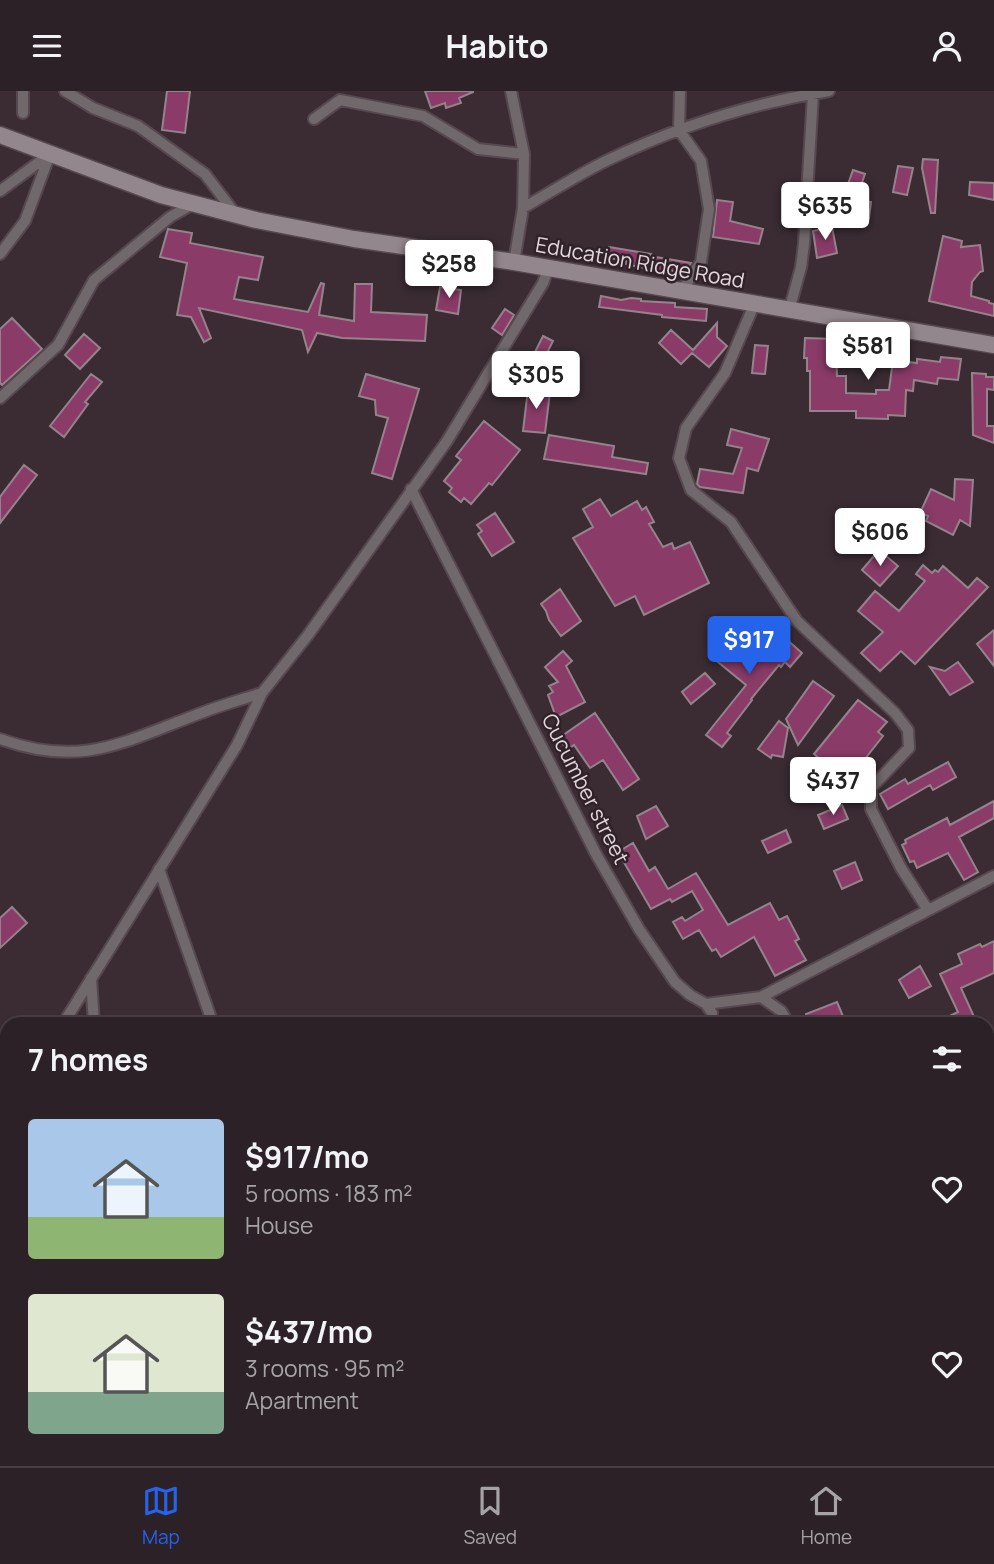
<!DOCTYPE html>
<meta charset="utf-8">
<style>
:root{--surface:#2c2126;--page:#34292e;--text:#f1f3f6;--muted:#a6a3a7;--line:#483e43;--accent:#2563eb}
body{margin:0;font-family:Manrope,sans-serif;background:var(--page);color:var(--text);height:100vh;display:flex;flex-direction:column;font-size:26px;white-space:nowrap}
*{box-sizing:border-box;margin:0}
p{font-size:23px;color:var(--muted)}
.icon{flex:none;width:38px;height:38px;fill:none;stroke:currentColor;stroke-width:2;stroke-linecap:round;stroke-linejoin:round}
.map{position:relative;flex:1;overflow:hidden}
.sheet{position:absolute;left:0px;top:926px;width:994px;height:450px;display:flex;flex-direction:column;background:var(--surface);border-radius:21px 21px 0 0;box-shadow:0 2px 5px #0004,0 0 0 2px var(--line)}
.sheet>*{flex:none}
.price{position:absolute;translate:-50% -60px;padding:0 16px;border-radius:7px;background:#fff;color:#222;font-size:23px;line-height:46px;filter:drop-shadow(0 2px 4px #0008)}
.price::after{content:'';position:absolute;left:50%;top:42px;width:21px;height:16px;margin-left:-10px;background:inherit;clip-path:polygon(0 0,100% 0,50% 100%)}
.price.on{background:var(--accent);color:#fff}
ul{padding:0;list-style:none}
li{display:flex;align-items:center;gap:21px;height:175px;padding:0 28px}
li span{display:grid;place-items:center;flex:none;width:196px;height:140px;border-radius:7px;color:#555}
li>.icon{margin-inline-start:auto}
span .icon{width:84px;height:84px;fill:#fffc;stroke-width:1}
li b{font-size:30px}
h2{display:flex;justify-content:space-between;align-items:center;height:84px;padding:0 28px;font-size:30px}
header{display:flex;justify-content:space-between;align-items:center;height:91px;padding:0 28px;background:var(--surface);font-size:32px;font-weight:700}
.tabs{display:flex;justify-content:space-around;align-items:center;height:98px;border-top:2px solid var(--line);background:var(--surface);font-size:19px;color:var(--muted)}
.tabs a{display:grid;justify-items:center;gap:4px}
.tabs .on{color:var(--accent)}
.map>svg:first-child{display:block}
.building{fill:#8a3b68;stroke:#95838b;stroke-width:2}
.lines{fill:none;stroke-linecap:round;stroke-linejoin:round}
.minor-casing{stroke:#56484e;stroke-width:14}
.secondary-casing{stroke:#56484e;stroke-width:19}
.minor{stroke:#70686b;stroke-width:10}
.secondary{stroke:#93868c;stroke-width:16}
.labels{text-anchor:middle;stroke-width:5;stroke-linejoin:round;paint-order:stroke}
.street-label{font-size:21px;fill:#e2d8dc;stroke:#312229}
</style>
<header><svg class="icon" aria-label="menu" viewBox="0 0 24 24"><path d="M4 6h16M4 12h16M4 18h16"/></svg>Habito<svg class="icon" aria-label="person" viewBox="0 0 24 24"><circle cx="12" cy="8" r="4"/><path d="M4 21q1-7 8-7t8 7"/></svg></header>
<div class="map">
<svg width="994" height="1375" viewBox="0 0 994 1375">
<rect width="100%" height="100%" fill="#3b2c33"/>
<path class="building" d="M 167,0 L 190,0 L 185,42 L 162,39 Z
M 425,0 L 473,0 L 473,1 L 459,7 L 461,12 L 446,17 L 445,12 L 431,17 Z
M 923,68 L 938,69 L 935,122 L 931,122 L 922,77 Z
M 898,75 L 913,77 L 907,104 L 893,101 Z
M 853,79 L 865,83 L 856,109 L 871,111 L 869,127 L 838,122 L 840,107 L 843,107 Z
M 970,91 L 994,92 L 994,109 L 969,104 Z
M 717,109 L 733,111 L 730,130 L 763,138 L 759,153 L 713,146 Z
M 832,136 L 837,162 L 817,167 L 813,140 Z
M 168,138 L 192,142 L 190,152 L 263,166 L 258,189 L 239,186 L 234,208 L 308,221 L 321,192 L 324,193 L 319,224 L 354,230 L 355,193 L 372,193 L 371,221 L 427,224 L 425,250 L 342,247 L 317,242 L 308,261 L 302,239 L 199,217 L 211,247 L 204,251 L 191,226 L 177,224 L 187,172 L 160,166 Z
M 943,145 L 962,150 L 961,156 L 980,154 L 983,180 L 980,181 L 972,191 L 971,205 L 989,210 L 989,212 L 994,213 L 994,225 L 929,210 Z
M 609,156 L 651,163 L 650,165 L 691,172 L 684,183 L 669,179 L 668,181 L 652,179 L 626,173 L 626,169 L 607,167 Z
M 440,196 L 461,199 L 458,223 L 436,219 Z
M 601,205 L 621,209 L 631,207 L 641,208 L 641,210 L 675,212 L 675,216 L 707,218 L 706,230 L 662,226 L 662,224 L 599,216 Z
M 505,218 L 514,224 L 502,244 L 492,237 Z
M 12,227 L 42,258 L 2,294 L 0,292 L 0,238 Z
M 717,232 L 717,246 L 727,255 L 709,276 L 692,262 L 681,273 L 659,252 L 671,239 L 693,259 Z
M 84,243 L 100,257 L 80,278 L 65,264 Z
M 543,245 L 553,250 L 542,272 L 532,267 Z
M 805,247 L 836,248 L 837,285 L 846,285 L 846,302 L 876,303 L 876,299 L 889,299 L 893,269 L 917,272 L 917,268 L 940,271 L 941,266 L 961,268 L 958,289 L 938,287 L 937,293 L 914,289 L 913,300 L 906,299 L 905,325 L 888,324 L 888,328 L 856,327 L 856,320 L 810,320 L 810,280 L 807,280 L 807,267 L 804,267 Z
M 755,254 L 768,255 L 765,283 L 752,282 Z
M 972,282 L 986,283 L 986,286 L 994,286 L 994,299 L 987,298 L 987,335 L 994,335 L 994,352 L 973,344 Z
M 91,283 L 102,291 L 85,311 L 88,313 L 64,346 L 50,335 Z
M 366,283 L 419,298 L 392,388 L 372,382 L 388,327 L 376,324 L 375,309 L 359,305 Z
M 528,298 L 550,301 L 545,342 L 523,340 Z
M 484,330 L 520,359 L 492,394 L 489,392 L 471,413 L 464,407 L 461,411 L 449,401 L 452,397 L 444,390 L 461,369 L 456,365 Z
M 731,338 L 769,348 L 758,380 L 747,377 L 743,402 L 700,396 L 697,393 L 700,378 L 733,383 L 742,357 L 727,354 Z
M 549,344 L 614,355 L 612,366 L 648,372 L 646,383 L 544,368 Z
M 24,374 L 37,384 L 0,432 L 0,406 Z
M 955,388 L 973,389 L 970,435 L 960,429 L 953,444 L 926,430 L 928,425 L 920,422 L 931,398 L 954,409 Z
M 600,408 L 611,425 L 637,410 L 642,419 L 646,416 L 654,431 L 649,433 L 663,456 L 672,452 L 674,458 L 690,451 L 709,492 L 644,524 L 635,505 L 615,515 L 573,447 L 593,436 L 583,418 Z
M 495,422 L 514,451 L 492,465 L 478,443 L 482,440 L 477,434 Z
M 879,459 L 898,475 L 880,495 L 862,479 Z
M 923,474 L 932,482 L 935,479 L 938,481 L 943,475 L 968,497 L 977,487 L 988,496 L 915,573 L 901,560 L 880,580 L 861,562 L 883,541 L 858,520 L 875,500 L 899,520 L 925,490 L 916,483 Z
M 560,498 L 581,530 L 561,545 L 549,529 L 546,520 L 541,513 Z
M 740,537 L 771,563 L 785,547 L 802,562 L 790,576 L 785,571 L 781,576 L 779,574 L 751,608 L 752,609 L 727,642 L 731,645 L 722,656 L 706,644 L 746,594 L 718,571 L 728,559 L 724,556 Z
M 994,539 L 994,575 L 977,553 Z
M 563,560 L 572,570 L 566,575 L 585,611 L 556,626 L 548,604 L 553,601 L 549,595 L 558,591 L 545,576 Z
M 958,571 L 973,591 L 950,604 L 930,576 L 945,580 Z
M 705,582 L 715,593 L 691,613 L 682,601 Z
M 813,590 L 834,605 L 798,654 L 786,628 Z
M 858,609 L 887,631 L 878,641 L 883,645 L 857,678 L 862,683 L 854,690 L 837,672 L 822,692 L 810,683 L 821,669 L 814,663 Z
M 595,622 L 639,688 L 623,699 L 603,669 L 590,677 L 574,654 L 567,659 L 559,647 Z
M 779,630 L 788,637 L 783,666 L 772,664 L 771,667 L 758,658 Z
M 948,671 L 956,686 L 933,699 L 930,694 L 888,718 L 880,703 L 905,688 L 908,693 Z
M 994,710 L 994,727 L 959,746 L 978,781 L 964,789 L 948,762 L 917,777 L 914,770 L 910,771 L 902,754 L 906,752 L 905,749 L 947,727 L 950,734 Z
M 842,714 L 848,728 L 824,738 L 818,724 Z
M 656,715 L 668,735 L 646,748 L 637,725 Z
M 786,739 L 791,751 L 768,762 L 762,750 Z
M 633,752 L 649,780 L 655,776 L 668,798 L 696,782 L 728,834 L 770,812 L 779,829 L 787,825 L 799,848 L 795,850 L 806,869 L 775,885 L 754,846 L 721,866 L 716,858 L 712,860 L 699,839 L 683,848 L 673,831 L 682,826 L 685,830 L 703,819 L 692,800 L 672,811 L 670,808 L 651,818 L 618,761 Z
M 855,771 L 862,789 L 842,798 L 834,780 Z
M 12,816 L 27,832 L 0,857 L 0,827 Z
M 994,850 L 994,882 L 961,897 L 975,928 L 965,933 L 933,933 L 958,921 L 940,883 L 962,873 L 958,863 L 980,853 L 982,856 Z
M 920,875 L 931,895 L 909,907 L 899,889 Z
M 837,911 L 845,930 L 837,933 L 810,933 L 806,923 Z"/>
<g class="lines">
<defs>
<path id="minor" d="M 65,0 L 93,17 L 138,35 L 205,83 L 237,125
M 511,0 L 524,63 L 523,117 L 514,171
M 680,0 L 679,39 L 701,70 L 709,118 L 701,171 L 681,201
M 23,22 L 23,0
M 314,28 L 340,9 L 423,25 L 478,58 L 524,63
M 0,100 L 50,63
M 523,117 C 551,101 579,83 608,69 C 677,36 753,12 829,0
M 0,163 L 25,130 L 50,63
M 754,214 L 725,282 L 686,337 L 679,367 L 691,399 L 731,431 L 797,530 L 895,622 L 908,639 L 909,657 L 871,697 L 871,718 L 901,777 L 928,819
M 789,220 L 801,176 L 804,153 L 813,3
M 0,307 L 58,254 L 94,189 L 170,126 L 191,114
M 411,398 L 596,763 L 639,838 L 675,891 L 690,904 L 706,913 L 761,906 L 781,920 L 789,933
M 0,648 C 81,677 121,652 196,624 C 218,615 240,609 262,602
M 159,778 L 213,933
M 91,887 L 94,933
M 761,906 L 994,785
M 706,913 L 712,922 L 710,933
M 63,933 L 237,654 L 262,602 L 308,544 L 447,350 L 543,192 L 548,178
M 987,1022 L 994,1019
M 0,1043 L 7,1031
M 987,1199 L 994,1198
M 987,1257 L 994,1274
M 987,1361 L 994,1358
M 825,1368 L 829,1375
M 507,1375 L 515,1368
M 955,1375 L 970,1368"/>
<path id="secondary" d="M 0,44 L 161,104 L 256,129 L 354,148 L 514,171 L 994,254"/>
</defs>
<use href="#minor" class="minor-casing"/>
<use href="#secondary" class="secondary-casing"/>
<use href="#minor" class="minor"/>
<use href="#secondary" class="secondary"/>
</g>
<g class="labels">
<g class="street-label">
<text transform="translate(640 172) rotate(10)" y="7">Education Ridge Road</text>
<text transform="translate(585 698) rotate(63)" y="7">Cucumber street</text>
</g>
</g>
</svg>
<b class="price" style="left:825px;top:151px">$635</b>
<b class="price" style="left:449px;top:209px">$258</b>
<b class="price" style="left:868px;top:291px">$581</b>
<b class="price" style="left:536px;top:320px">$305</b>
<b class="price" style="left:880px;top:477px">$606</b>
<b class="price on" style="left:749px;top:585px">$917</b>
<b class="price" style="left:833px;top:726px">$437</b>
<section class="sheet">
<h2>7 homes<svg class="icon" aria-label="filters" viewBox="0 0 24 24"><path d="M4 7h16M4 17h16"/><circle cx="9" cy="7" r="2"/><circle cx="15" cy="17" r="2"/></svg></h2>
<ul>
<li><span style="background:linear-gradient(#a9c7e8 70%,#8fb573 0)"><svg class="icon" aria-label="home" viewBox="0 0 24 24"><path d="M3 11l9-7 9 7M6 9v11h12V9"/></svg></span><div><b>$917/mo</b><p>5 rooms · 183 m²</p><p>House</p></div><svg class="icon" aria-label="heart" viewBox="0 0 24 24"><path d="M12 20l-8-8c-3-5 5-10 8-4 3-6 11-1 8 4z"/></svg></li>
<li><span style="background:linear-gradient(#dfe7d0 70%,#7fa58c 0)"><svg class="icon" aria-label="home" viewBox="0 0 24 24"><path d="M3 11l9-7 9 7M6 9v11h12V9"/></svg></span><div><b>$437/mo</b><p>3 rooms · 95 m²</p><p>Apartment</p></div><svg class="icon" aria-label="heart" viewBox="0 0 24 24"><path d="M12 20l-8-8c-3-5 5-10 8-4 3-6 11-1 8 4z"/></svg></li>
</ul>
</section>
</div>
<nav class="tabs">
<a class="on"><svg class="icon" aria-label="map" viewBox="0 0 24 24"><path d="M3 6l6-2 6 2 6-2v14l-6 2-6-2-6 2zM9 4v14M15 6v14"/></svg>Map</a>
<a><svg class="icon" aria-label="saved" viewBox="0 0 24 24"><path d="M7 4h10v16l-5-4-5 4z"/></svg>Saved</a>
<a><svg class="icon" aria-label="home" viewBox="0 0 24 24"><path d="M3 11l9-7 9 7M6 9v11h12V9"/></svg>Home</a>
</nav>
